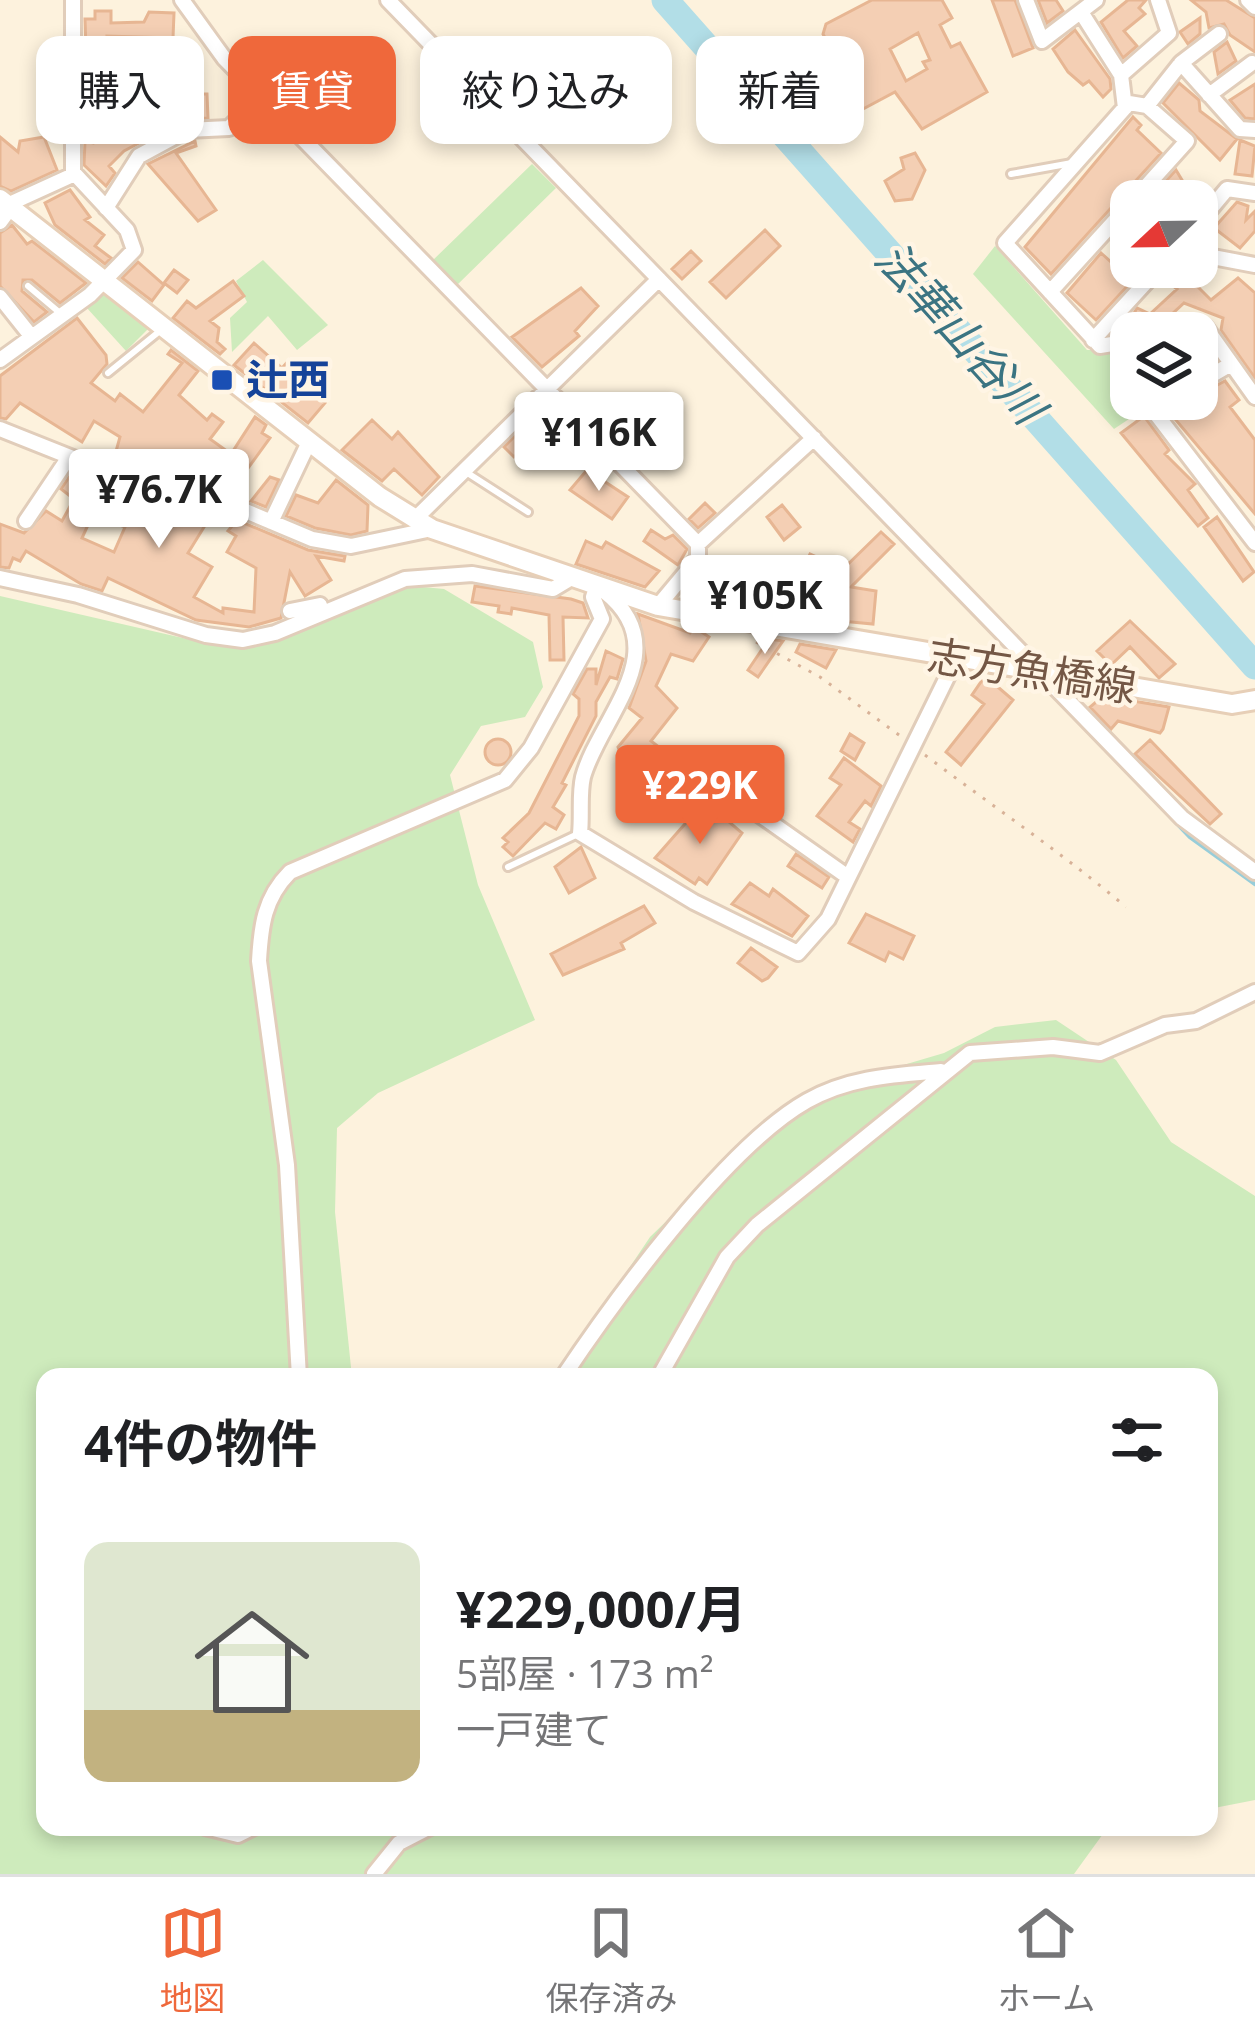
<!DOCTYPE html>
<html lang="ja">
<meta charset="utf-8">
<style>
:root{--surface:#fff;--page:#f2f2f2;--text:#202124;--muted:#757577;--line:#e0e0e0;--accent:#ef683b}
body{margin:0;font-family:"Open Sans","Noto Sans JP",sans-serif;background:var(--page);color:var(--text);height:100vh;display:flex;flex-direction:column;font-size:45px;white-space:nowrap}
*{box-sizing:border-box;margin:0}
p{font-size:39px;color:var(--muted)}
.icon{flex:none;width:66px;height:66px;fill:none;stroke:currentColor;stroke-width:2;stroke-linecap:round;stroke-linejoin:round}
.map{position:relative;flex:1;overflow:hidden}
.panel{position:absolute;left:36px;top:1368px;width:1182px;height:468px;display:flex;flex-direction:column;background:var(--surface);border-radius:24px;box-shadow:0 6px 18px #0003}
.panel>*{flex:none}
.banner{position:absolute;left:36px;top:36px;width:1185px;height:108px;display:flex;gap:24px}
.needle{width:78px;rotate:248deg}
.controls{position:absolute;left:1110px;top:180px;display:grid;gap:24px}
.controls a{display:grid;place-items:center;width:108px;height:108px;border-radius:24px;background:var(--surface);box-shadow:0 6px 18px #0003;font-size:60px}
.price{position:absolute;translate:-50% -102px;padding:0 27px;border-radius:12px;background:#fff;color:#222;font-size:39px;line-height:78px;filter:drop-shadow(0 3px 6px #0008)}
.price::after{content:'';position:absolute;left:50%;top:72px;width:36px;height:27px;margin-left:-18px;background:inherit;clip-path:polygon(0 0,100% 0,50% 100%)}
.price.active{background:var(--accent);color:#fff}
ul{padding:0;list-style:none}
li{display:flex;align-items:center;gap:36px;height:300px;padding:0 48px}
li span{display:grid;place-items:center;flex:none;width:336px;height:240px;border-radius:24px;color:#555}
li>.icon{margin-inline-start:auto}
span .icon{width:144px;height:144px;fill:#fffc;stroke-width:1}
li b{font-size:51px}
h2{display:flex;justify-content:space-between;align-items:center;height:144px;padding:0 48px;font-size:51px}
.chip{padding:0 42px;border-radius:24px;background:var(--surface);box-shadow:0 6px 18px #0003;font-size:42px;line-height:108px}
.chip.active{background:var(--accent);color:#fff}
.tabs{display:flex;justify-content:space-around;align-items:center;height:168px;border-top:3px solid var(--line);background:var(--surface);font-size:33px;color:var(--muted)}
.tabs a{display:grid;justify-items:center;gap:6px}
.tabs .active{color:var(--accent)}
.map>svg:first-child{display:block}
.green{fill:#ceebbc}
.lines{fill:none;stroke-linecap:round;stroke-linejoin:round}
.stream{stroke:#97cdd9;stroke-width:4.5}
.river{stroke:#b2dee7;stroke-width:27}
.building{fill:#f4cfb4;stroke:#e7b693;stroke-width:3;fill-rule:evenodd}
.lane-casing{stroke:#e1cdba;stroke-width:12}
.street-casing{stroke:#e1cdba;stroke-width:20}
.secondary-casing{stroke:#e7cfb7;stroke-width:24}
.path{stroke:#d8b298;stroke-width:3;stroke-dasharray:3 9;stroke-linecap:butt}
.lane{stroke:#fff;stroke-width:6}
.street{stroke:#fff;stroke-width:14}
.secondary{stroke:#fff;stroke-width:18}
.transit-dot{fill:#1a4fb4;stroke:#fff5e5;stroke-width:4.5}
.labels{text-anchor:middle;stroke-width:9;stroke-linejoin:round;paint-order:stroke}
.transit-label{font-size:42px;font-weight:bold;fill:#164399;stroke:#fff5e5;text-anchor:start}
.street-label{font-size:42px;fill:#745745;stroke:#fff5e5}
.water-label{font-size:45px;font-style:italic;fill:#3b7482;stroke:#fff5e5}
</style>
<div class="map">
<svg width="1255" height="1874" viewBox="0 0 1255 1874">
<rect width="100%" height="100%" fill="#fdf2dd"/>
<path class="green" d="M 532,164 L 556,188 L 455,287 L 431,262 Z
M 995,246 L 1087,350 L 1131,350 L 1131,399 L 1159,399 L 1114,429 L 973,274 Z
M 263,260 L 328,325 L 297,350 L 268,316 L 232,352 L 230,318 L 247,302 L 236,281 Z
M 108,291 L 153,324 L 126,351 L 86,307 Z
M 402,585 L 444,589 L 533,642 L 543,687 L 525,717 L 481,726 L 450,775 L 478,885 L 535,1020 L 378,1093 L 337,1128 L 335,1212 L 352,1377 L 45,1377 L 45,1827 L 1108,1827 L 1074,1874 L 0,1874 L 0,596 L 222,647 L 278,638 Z
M 1056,1020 L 1116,1060 L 1171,1142 L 1255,1196 L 1255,1800 L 1209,1809 L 1209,1377 L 556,1377 L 650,1237 L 749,1141 L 812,1092 L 944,1053 L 995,1027 Z"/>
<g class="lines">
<path class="stream" d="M 692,323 L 776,409
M 1128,772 L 1190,837 L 1255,884"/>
<path class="river" d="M 665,0 L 1255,666"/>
</g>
<path class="building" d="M 872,0 L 942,0 L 952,18 L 940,25 L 951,47 L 960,43 L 987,92 L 922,129 L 895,92 L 863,109 L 823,34 L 826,24 ZM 918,33 L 930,60 L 923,62 L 927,69 L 906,81 L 890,49 Z
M 992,0 L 1015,0 L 1033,48 L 1013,56 Z
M 1038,0 L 1056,0 L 1063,11 L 1047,23 Z
M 1128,0 L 1146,0 L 1139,8 L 1145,14 L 1124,31 L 1137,46 L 1123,58 L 1101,22 Z
M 1191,0 L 1226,0 L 1255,18 L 1255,52 L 1230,35 L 1224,24 L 1209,28 L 1206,12 Z
M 95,11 L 111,11 L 111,23 L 144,22 L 149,12 L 174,13 L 173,38 L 107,36 L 108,50 L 86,50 L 85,19 L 95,19 Z
M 1200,18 L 1200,34 L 1188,44 L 1180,32 Z
M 1075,30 L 1110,79 L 1111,89 L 1103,97 L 1089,81 L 1083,85 L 1068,72 L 1053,49 Z
M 1227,42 L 1236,61 L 1218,74 L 1214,52 Z
M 145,68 L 161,69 L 160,90 L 144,89 Z
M 1179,83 L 1199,100 L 1200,111 L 1237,139 L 1220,160 L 1163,103 Z
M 1255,84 L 1255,119 L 1245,118 L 1230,100 Z
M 92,87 L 127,96 L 116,138 L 168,102 L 198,94 L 207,94 L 208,118 L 183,120 L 124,151 L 109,166 L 115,173 L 106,186 L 84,165 L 85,141 L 93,143 L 98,110 L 87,106 Z
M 1133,117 L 1141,125 L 1137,130 L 1161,153 L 1051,274 L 1025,247 Z
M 0,137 L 18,152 L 20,141 L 44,137 L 57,170 L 11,191 L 0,186 Z
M 1240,140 L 1255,146 L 1252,176 L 1235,174 Z
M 195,141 L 196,146 L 176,153 L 216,210 L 198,221 L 148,164 Z
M 915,153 L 925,170 L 912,199 L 895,201 L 885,181 L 904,169 L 901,158 Z
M 1176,170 L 1185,185 L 1202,201 L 1184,201 L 1165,182 Z
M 70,190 L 90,217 L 85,220 L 104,235 L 95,246 L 111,258 L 105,264 L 55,225 L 45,203 Z
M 1237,202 L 1248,206 L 1246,220 L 1255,211 L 1255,231 L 1240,248 L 1214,228 Z
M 12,225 L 27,244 L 32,241 L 86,283 L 60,303 L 32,280 L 23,280 L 22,291 L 47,312 L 34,322 L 0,286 L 0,233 Z
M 765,230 L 780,246 L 726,298 L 710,282 Z
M 691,251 L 701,261 L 682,279 L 672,269 Z
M 1101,253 L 1132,281 L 1096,320 L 1067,293 Z
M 138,262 L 164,285 L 152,301 L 122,278 Z
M 1178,267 L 1211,300 L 1238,278 L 1255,293 L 1255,378 L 1221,330 L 1223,318 L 1184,303 L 1160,325 L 1124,331 L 1137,308 L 1150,314 L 1177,289 L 1168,282 Z
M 174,270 L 188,280 L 177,293 L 164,283 Z
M 233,281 L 244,296 L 210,321 L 219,328 L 217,342 L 225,349 L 220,354 L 173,318 L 187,301 L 196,308 Z
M 581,288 L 598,306 L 575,331 L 579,336 L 542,367 L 512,337 Z
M 77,318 L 106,355 L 107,364 L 91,383 L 115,401 L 120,394 L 143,412 L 182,363 L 168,354 L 171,350 L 198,371 L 179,395 L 207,420 L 212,414 L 223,422 L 210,439 L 231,454 L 255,417 L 266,425 L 262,433 L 270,438 L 235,486 L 211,469 L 204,486 L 113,462 L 120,437 L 94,421 L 82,442 L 20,403 L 6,419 L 0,418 L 0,376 Z
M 254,343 L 282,368 L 290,359 L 299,367 L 293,374 L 325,403 L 308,423 L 234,365 Z
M 1225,381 L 1239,400 L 1230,407 L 1255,440 L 1255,514 L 1170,413 L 1188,399 L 1207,399 L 1206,391 Z
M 544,407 L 554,418 L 514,457 L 504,447 Z
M 1144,416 L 1169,450 L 1165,454 L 1195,484 L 1188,490 L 1208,518 L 1198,526 L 1121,433 Z
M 372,420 L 392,439 L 398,432 L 439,477 L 422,495 L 394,469 L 382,481 L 342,450 Z
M 74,470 L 106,489 L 107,484 L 220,513 L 214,522 L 209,519 L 188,553 L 212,567 L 194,597 L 223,613 L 223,608 L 254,612 L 256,568 L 227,552 L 236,536 L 228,531 L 237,520 L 308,550 L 345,556 L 344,561 L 316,556 L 331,580 L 305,596 L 290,572 L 281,618 L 249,627 L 196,620 L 108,578 L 102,591 L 81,584 L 26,551 L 20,561 L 13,558 L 9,568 L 0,567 L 0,524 L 24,533 L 46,511 L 62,521 L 74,499 L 61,489 ZM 93,514 L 125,527 L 114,552 L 82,538 Z
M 587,470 L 628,497 L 612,519 L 570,490 Z
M 270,477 L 279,480 L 266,507 L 251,501 Z
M 336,480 L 368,505 L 367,531 L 351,535 L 315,528 L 286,516 L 296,495 L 318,503 Z
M 705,503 L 715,513 L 698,528 L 689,519 Z
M 782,505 L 800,527 L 784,540 L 767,517 Z
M 1217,517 L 1254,572 L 1243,581 L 1204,527 Z
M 651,530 L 665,539 L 673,535 L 687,549 L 678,565 L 644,541 Z
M 881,532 L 894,544 L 851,587 L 876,591 L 873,624 L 830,620 L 836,581 L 804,567 L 810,554 L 843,569 Z
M 586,541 L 602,548 L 606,542 L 659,571 L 645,587 L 576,564 Z
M 475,586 L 571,599 L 583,603 L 588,618 L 563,617 L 564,660 L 550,660 L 549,615 L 512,608 L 511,614 L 498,612 L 499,606 L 472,602 Z
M 772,589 L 797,594 L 793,615 L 769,611 Z
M 638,614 L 690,633 L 694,627 L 709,637 L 693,661 L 671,654 L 656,686 L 677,708 L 651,741 L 664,751 L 656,762 L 685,784 L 675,797 L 622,757 L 618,747 L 642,718 L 629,708 L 646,661 Z
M 1130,621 L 1175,664 L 1159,678 L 1130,647 L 1111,665 L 1097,651 Z
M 769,639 L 783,641 L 758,677 L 748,670 Z
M 800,644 L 836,650 L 826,668 L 796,652 Z
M 606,651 L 623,659 L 617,679 L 610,677 L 596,702 L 596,716 L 562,783 L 566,785 L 553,807 L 564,815 L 556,829 L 545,823 L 513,856 L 503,847 L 508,842 L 503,838 L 529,813 L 579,716 L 579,699 L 573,694 L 587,669 L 596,669 L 596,685 Z
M 985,676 L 1013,700 L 961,765 L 946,752 L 984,704 L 972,695 Z
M 1103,696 L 1169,707 L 1163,729 L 1160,733 L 1118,721 L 1111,729 L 1090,707 Z
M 850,734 L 864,743 L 855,760 L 841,751 Z
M485 752a13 13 0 1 1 26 0a13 13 0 1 1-26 0Z
M 1150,740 L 1221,814 L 1210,824 L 1135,754 Z
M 844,758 L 881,786 L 871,806 L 865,801 L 849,822 L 860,829 L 853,842 L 817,816 L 841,785 L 830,778 Z
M 699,808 L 717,819 L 720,814 L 742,833 L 707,884 L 699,878 L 695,884 L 655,858 Z
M 581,847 L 595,878 L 569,893 L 555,867 Z
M 796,854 L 829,877 L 822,888 L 788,866 Z
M 750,883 L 769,896 L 773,889 L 808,916 L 792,936 L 732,904 Z
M 644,906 L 655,923 L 621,943 L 624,949 L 563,975 L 551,954 Z
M 866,914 L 914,936 L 903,959 L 889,952 L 885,961 L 849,943 Z
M 751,948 L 777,967 L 768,978 L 762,981 L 738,963 Z"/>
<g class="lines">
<defs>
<path id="lane" d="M 1011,174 L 1072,163
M 28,286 L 60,313
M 108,373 L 161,330
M 466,472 L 528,512
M 508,867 L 580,833"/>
<path id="street" d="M 182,0 L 224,58 L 698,544
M 388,0 L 1182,818 L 1255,872
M 1026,0 L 1042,41 L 1096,0
M 1248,0 L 1255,7
M 1081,12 L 1121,75
M 1181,63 L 1219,34
M 1209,95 L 1252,63
M 1147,106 L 1181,63 L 1240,129 L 1255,130
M 1125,108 L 1121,75 L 1169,33 L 1158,0
M 7,205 L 75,174
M 106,208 L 139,156 L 187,130 L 229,128 L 261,96
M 0,222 L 11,207
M 1197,225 L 1227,189 L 1255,193
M 1197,254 L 1255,265
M 1050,292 L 1131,203
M 0,297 L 31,336
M 1170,333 L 1206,328 L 1255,397
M 1093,340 L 1160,267
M 1131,341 L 1100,346 L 1005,243 L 1129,103 L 1147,106 L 1187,141 L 1133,201
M 0,360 L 90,295 L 134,250 L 127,230 L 73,172 L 73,0
M 1197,384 L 1231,364
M 1172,399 L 1153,410 L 1255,543
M 0,429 L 118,476 L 224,502 L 312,539 L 351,546 L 432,529
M 415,519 L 659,279
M 26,521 L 69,457
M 271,522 L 309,442
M 0,578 L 78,595 L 206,635 L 243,640 L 275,633 L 405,579 L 472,574 L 553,589 L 573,577
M 605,592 C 678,650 599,718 583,777 C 579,794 582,816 580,833 L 694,902 L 798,953 L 828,919 L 956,659
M 658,606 L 698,558 L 698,544 L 814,438
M 290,611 L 320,605
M 695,769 L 848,877
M 299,1377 L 287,1165 L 259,961 C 261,926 264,898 290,872 L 505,780 L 531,748 L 602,619 L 593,597 L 597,585
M 563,1377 C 616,1298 726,1147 807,1101 C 849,1077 895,1075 941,1071
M 659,1377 L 727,1257 L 757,1225 L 970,1053 L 1053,1047 L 1100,1053 L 1165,1025 L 1196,1021 L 1255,992
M 205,1827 L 238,1835 L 254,1827
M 374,1874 L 399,1843 L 430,1827"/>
<path id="secondary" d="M 0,199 L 380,497 L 432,529 L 658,606 L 1232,704 L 1255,700"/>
</defs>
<use href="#lane" class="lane-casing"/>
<use href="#street" class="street-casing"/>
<use href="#secondary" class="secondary-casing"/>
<path class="path" d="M 756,642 L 820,677 L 903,738
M 925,755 C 992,806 1061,852 1126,907"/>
<use href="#lane" class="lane"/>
<use href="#street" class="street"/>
<use href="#secondary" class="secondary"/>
</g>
<rect class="transit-dot" x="210" y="368" width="24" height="24" rx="6"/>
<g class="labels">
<g class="transit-label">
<text x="246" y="395">辻西</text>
</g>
<g class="street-label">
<text transform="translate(1032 671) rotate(9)" y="15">志方魚橋線</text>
</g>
<g class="water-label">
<text transform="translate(960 333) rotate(48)" y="16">法華山谷川</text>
</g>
</g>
</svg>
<div class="controls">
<a><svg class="needle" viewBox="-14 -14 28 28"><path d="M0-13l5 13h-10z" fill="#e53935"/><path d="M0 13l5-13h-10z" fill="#757577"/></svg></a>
<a><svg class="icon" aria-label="layers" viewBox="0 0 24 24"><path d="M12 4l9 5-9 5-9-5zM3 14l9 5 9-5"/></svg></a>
</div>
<b class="price" style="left:599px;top:494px">¥116K</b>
<b class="price" style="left:159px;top:551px">¥76.7K</b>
<b class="price" style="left:765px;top:657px">¥105K</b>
<b class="price active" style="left:700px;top:847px">¥229K</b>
<div class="banner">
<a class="chip">購入</a>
<a class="chip active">賃貸</a>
<a class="chip">絞り込み</a>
<a class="chip">新着</a>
</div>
<section class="panel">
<h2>4件の物件<svg class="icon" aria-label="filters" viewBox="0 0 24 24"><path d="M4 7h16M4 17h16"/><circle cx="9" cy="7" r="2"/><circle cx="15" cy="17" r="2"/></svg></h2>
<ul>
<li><span style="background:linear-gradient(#dfe7d0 70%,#c2b280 0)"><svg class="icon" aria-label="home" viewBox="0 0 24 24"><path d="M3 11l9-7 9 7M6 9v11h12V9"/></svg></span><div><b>¥229,000/月</b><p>5部屋 · 173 m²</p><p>一戸建て</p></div></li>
</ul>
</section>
</div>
<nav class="tabs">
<a class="active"><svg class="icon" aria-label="map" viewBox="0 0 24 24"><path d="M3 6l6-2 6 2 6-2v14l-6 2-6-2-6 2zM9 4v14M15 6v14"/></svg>地図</a>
<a><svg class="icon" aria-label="saved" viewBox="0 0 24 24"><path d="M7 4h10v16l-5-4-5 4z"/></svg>保存済み</a>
<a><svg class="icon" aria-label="home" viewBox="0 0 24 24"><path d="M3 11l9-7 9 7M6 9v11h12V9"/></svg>ホーム</a>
</nav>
